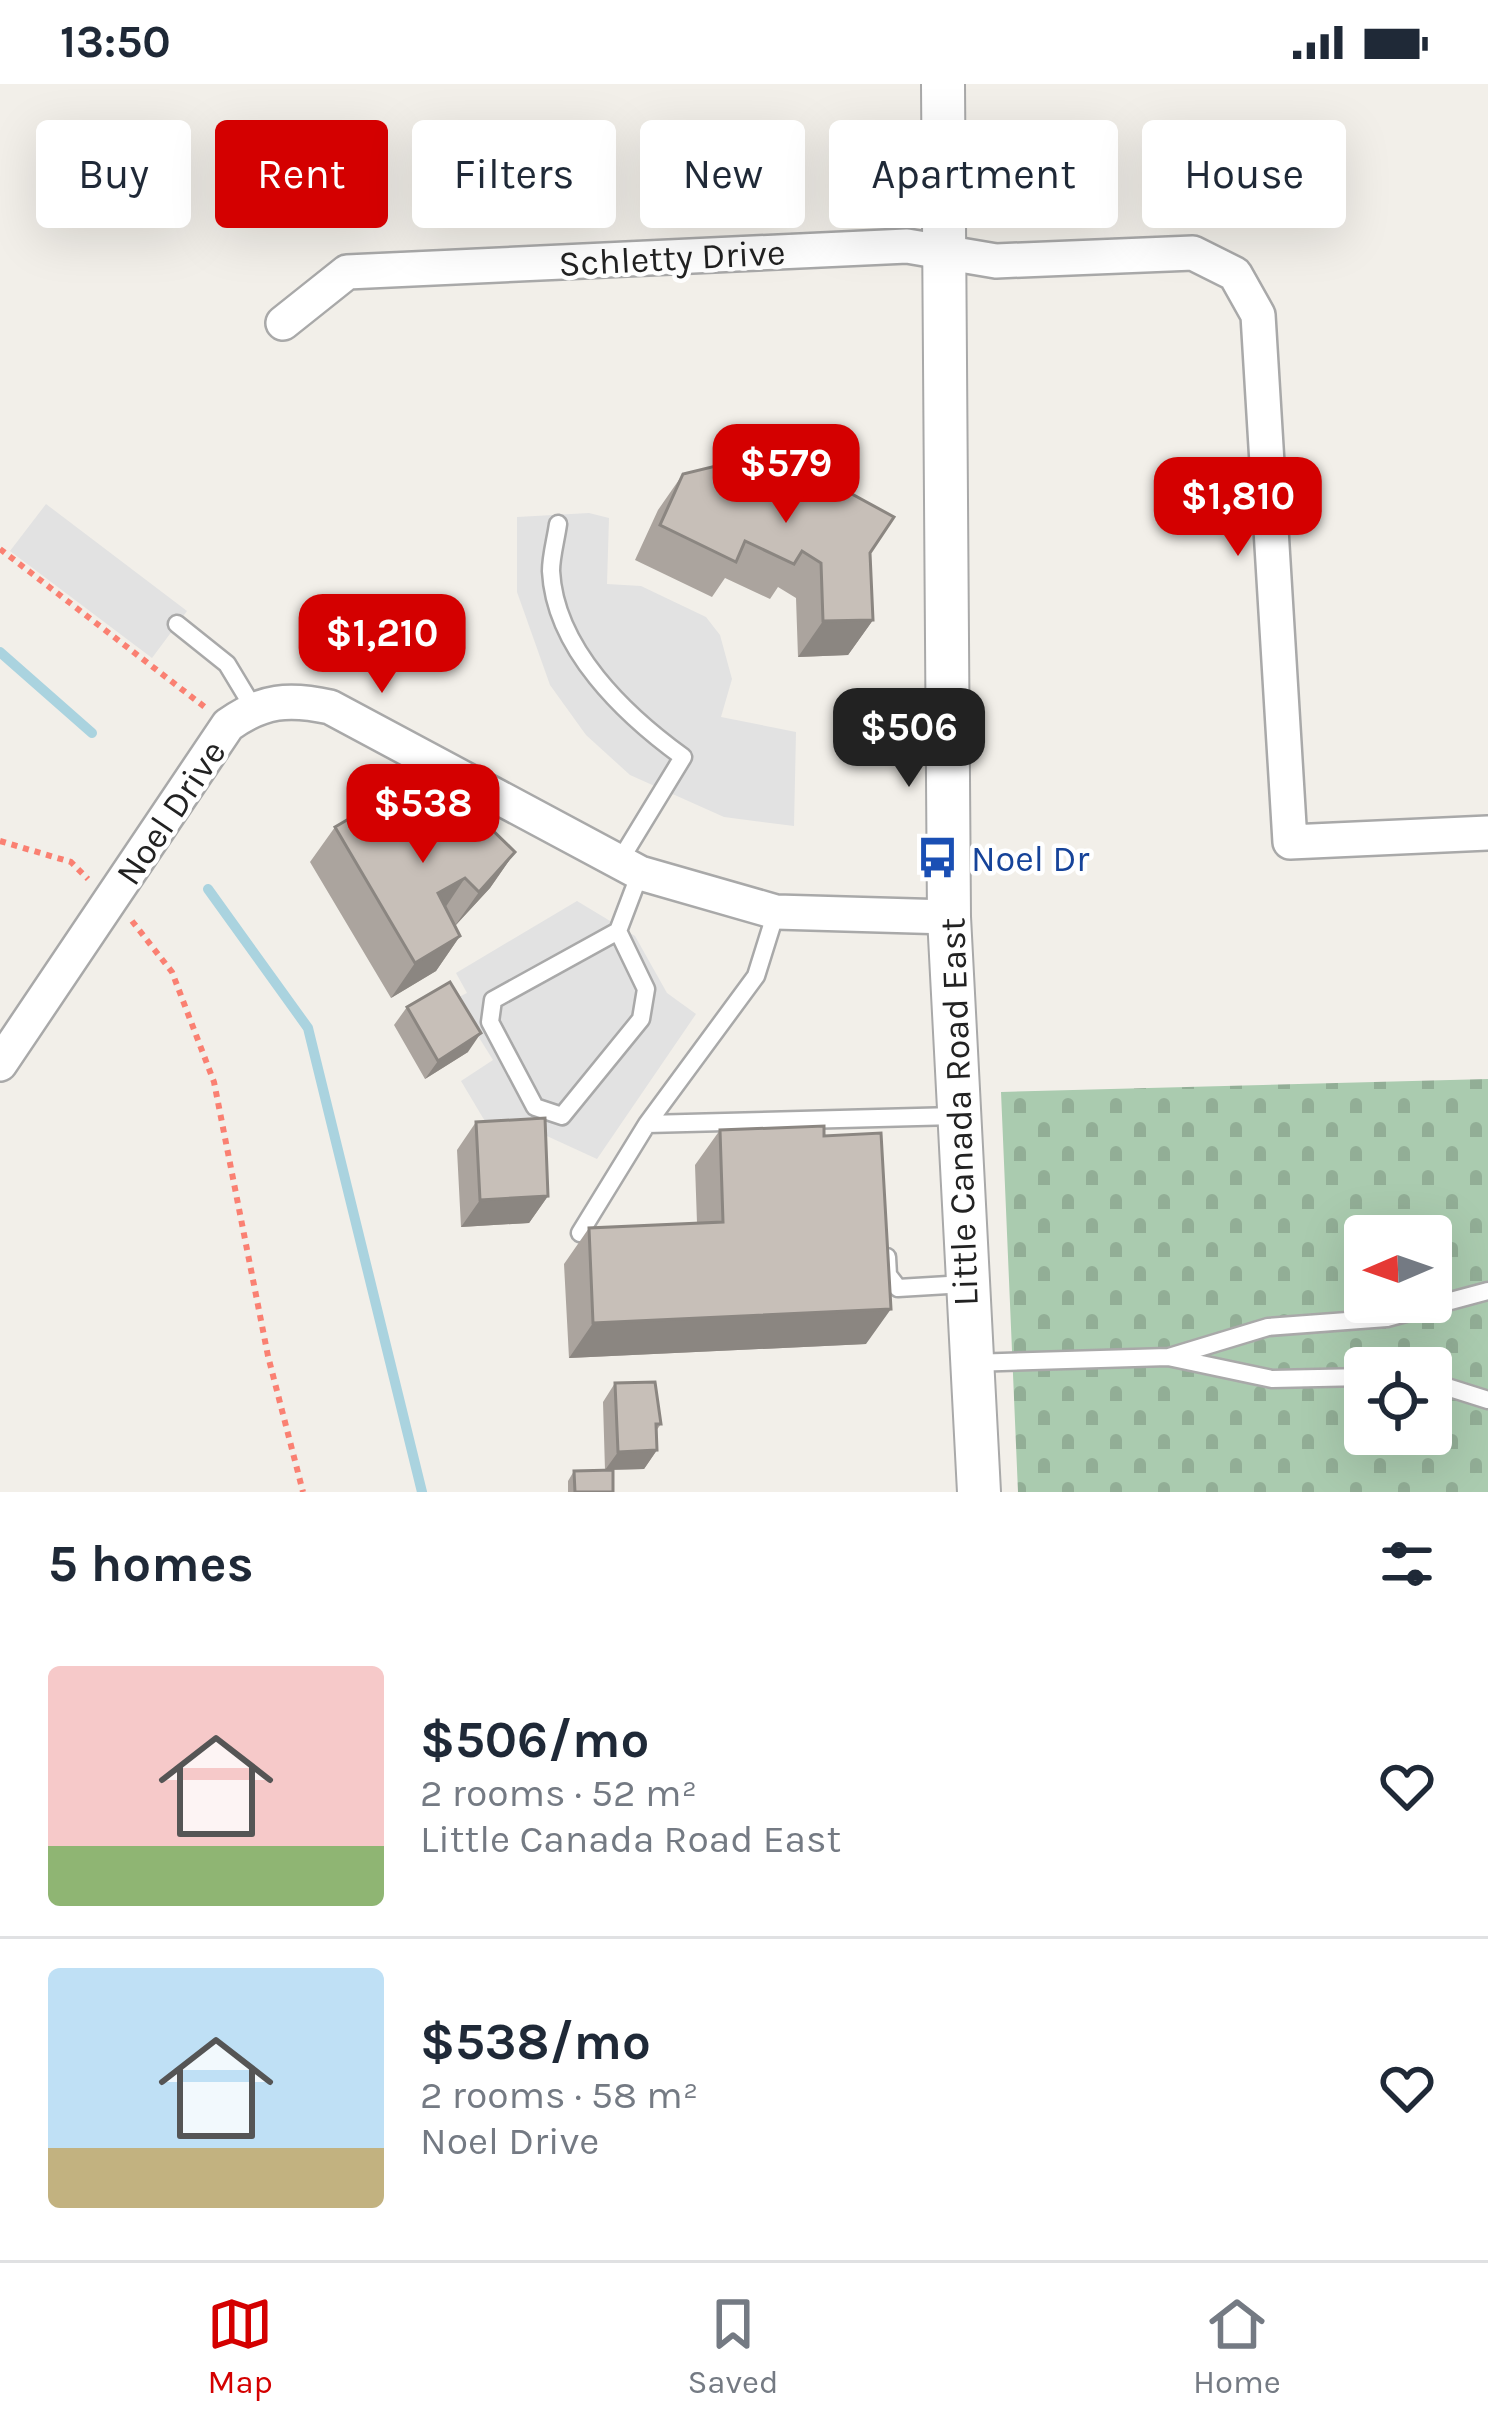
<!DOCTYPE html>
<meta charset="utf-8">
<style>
:root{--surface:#fff;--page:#f2f2f3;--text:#1f2937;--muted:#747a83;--line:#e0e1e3;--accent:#d40000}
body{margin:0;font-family:Karla,sans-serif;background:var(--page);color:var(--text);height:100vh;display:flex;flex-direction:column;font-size:45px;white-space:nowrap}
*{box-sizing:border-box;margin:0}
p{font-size:39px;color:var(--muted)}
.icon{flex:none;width:66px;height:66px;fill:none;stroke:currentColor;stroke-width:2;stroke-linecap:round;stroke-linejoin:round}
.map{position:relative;height:1408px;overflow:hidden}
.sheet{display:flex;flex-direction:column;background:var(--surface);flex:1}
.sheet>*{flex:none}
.hud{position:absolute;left:36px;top:36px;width:1416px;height:108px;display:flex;gap:24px}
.needle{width:78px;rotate:268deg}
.fabs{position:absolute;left:1344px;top:1131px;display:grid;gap:24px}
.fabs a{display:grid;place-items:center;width:108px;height:108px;border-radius:12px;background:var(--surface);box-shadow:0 12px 48px #0002;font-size:60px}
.price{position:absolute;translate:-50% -102px;padding:0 27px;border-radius:24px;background:var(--accent);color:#fff;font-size:39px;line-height:78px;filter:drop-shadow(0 3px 6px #0008)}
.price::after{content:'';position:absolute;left:50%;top:72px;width:36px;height:27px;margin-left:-18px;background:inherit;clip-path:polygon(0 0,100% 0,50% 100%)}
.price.active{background:#222;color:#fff}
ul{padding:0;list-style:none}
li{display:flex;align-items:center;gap:36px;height:300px;padding:0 48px}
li+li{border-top:3px solid var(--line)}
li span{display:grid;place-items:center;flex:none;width:336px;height:240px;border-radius:12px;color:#555}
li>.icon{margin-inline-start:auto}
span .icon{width:144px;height:144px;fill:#fffc;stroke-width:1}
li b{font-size:51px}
h2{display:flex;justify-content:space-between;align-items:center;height:144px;padding:0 48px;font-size:51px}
.tag{padding:0 42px;border-radius:12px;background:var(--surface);box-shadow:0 12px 48px #0002;font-size:42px;line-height:108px}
.tag.active{background:var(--accent);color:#fff}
.status{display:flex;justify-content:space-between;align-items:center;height:84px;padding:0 60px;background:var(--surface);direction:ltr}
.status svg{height:33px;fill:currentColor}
.dock{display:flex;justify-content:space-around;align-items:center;height:168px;border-top:3px solid var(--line);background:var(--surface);font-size:33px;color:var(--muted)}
.dock a{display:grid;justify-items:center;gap:6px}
.dock .active{color:var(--accent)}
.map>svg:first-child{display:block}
.cemetery{fill:url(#cemetery-stones);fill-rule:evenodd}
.parking{fill:#e2e2e2}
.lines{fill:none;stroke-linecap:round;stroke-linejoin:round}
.stream{stroke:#aad3df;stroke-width:10}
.service-casing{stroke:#a9a9a9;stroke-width:21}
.minor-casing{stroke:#a9a9a9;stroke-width:38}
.tertiary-casing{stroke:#a9a9a9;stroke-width:46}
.path{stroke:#fa8072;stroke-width:6;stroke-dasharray:6 6;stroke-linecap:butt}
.service{stroke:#fff;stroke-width:16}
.minor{stroke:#fff;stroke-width:33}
.tertiary{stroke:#fff;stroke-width:42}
.wall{fill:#aba49e}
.shaded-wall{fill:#8b8681}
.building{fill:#c7bfb8;stroke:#8b8681;stroke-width:3}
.labels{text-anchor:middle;stroke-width:9;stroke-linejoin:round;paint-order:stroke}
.street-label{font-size:36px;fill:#222;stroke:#fff}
.transit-label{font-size:36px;fill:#164399;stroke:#fff;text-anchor:start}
</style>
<div class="status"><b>13:50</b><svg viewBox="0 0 49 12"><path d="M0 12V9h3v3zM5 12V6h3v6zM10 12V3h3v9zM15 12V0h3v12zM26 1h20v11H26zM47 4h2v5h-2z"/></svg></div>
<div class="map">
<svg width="1488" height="1408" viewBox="0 0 1488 1408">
<defs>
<pattern id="cemetery-stones" width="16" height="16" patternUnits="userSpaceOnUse" patternTransform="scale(3)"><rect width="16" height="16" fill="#aacbaf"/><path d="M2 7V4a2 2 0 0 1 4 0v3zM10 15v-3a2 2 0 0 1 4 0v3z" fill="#92ae96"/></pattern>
</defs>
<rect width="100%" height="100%" fill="#f2efe9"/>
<path class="cemetery" d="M 1488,995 L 1488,1408 L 1018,1408 L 1001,1008 ZM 1365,1152 L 1431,1152 L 1431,1218 L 1365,1218 ZM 1365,1284 L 1431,1284 L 1431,1350 L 1365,1350 Z"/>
<path class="parking" d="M 46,420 L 187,527 L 152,574 L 10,467 Z
M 589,429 L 609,434 L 607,500 L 641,502 L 706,533 L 720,551 L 732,595 L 721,633 L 796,648 L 794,742 L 724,733 L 630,691 L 586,651 L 550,601 L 517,508 L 517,433 Z
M 577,817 L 635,852 L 667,909 L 696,930 L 597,1075 L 512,1036 L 489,1044 L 461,997 L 493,976 L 478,952 L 441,922 L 467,909 L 456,889 Z"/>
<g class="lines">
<path class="stream" d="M 0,568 L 92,649
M 208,805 L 308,944 L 422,1408"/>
<defs>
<path id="service" d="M 558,440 C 556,455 551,472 551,487 C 555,565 625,631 683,673 L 619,778
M 177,540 L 227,580 L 253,623
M 618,847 L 646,905 L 641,935 L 562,1032 L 535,1023 L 490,938 L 493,916 L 618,847 L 640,789
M 647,1040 L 756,892 L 776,828
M 580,1149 L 647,1040 L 956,1032
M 887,1173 L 888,1191 L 898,1204 L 965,1200
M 1169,1273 L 1268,1243 L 1387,1234 L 1488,1207
M 970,1279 L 1168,1273 L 1272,1295 L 1365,1293
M 1431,1298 L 1488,1316"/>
<path id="minor" d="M 283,239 L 347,188 L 907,162 L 996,177 L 1193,169 L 1235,190 L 1258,231 L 1290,758 L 1488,749
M 0,980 L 228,641 C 263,616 289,614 330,623 L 640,789 L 776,828 L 949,833"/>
<path id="tertiary" d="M 943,0 L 949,833 L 979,1408"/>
</defs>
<use href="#service" class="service-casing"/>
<use href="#minor" class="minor-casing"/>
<use href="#tertiary" class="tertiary-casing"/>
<path class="path" d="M 0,465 L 206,624
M 0,757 L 71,778 L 88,795
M 132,837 L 172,888 L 214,998 L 268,1272 L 303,1408"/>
<use href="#service" class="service"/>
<use href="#minor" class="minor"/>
<use href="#tertiary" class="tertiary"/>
</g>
<path class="wall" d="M 683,390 L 870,469 L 873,536 L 848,571 L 798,573 L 796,514 L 778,503 L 770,515 L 725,494 L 712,513 L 635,476 L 658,426 Z
M 335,743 L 403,754 L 515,768 L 490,804 L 455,842 L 460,852 L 436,887 L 391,914 L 310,778 Z
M 407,923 L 468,968 L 425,995 L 394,941 Z
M 476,1038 L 548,1112 L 529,1139 L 461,1143 L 457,1066 Z
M 720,1046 L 824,1052 L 866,1260 L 569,1274 L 564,1180 L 589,1144 L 697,1139 L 695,1081 Z
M 615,1299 L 661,1340 L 656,1347 L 657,1366 L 644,1385 L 605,1386 L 603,1318 Z
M 574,1387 L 613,1408 L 568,1408 L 568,1397 Z"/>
<path class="shaded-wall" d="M 873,536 L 848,571 L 798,573 L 823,537 Z
M 515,768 L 490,804 L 454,843 L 479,808 Z
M 465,794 L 441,830 L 438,809 Z
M 460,852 L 436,887 L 391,914 L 415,879 Z
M 481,949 L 468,968 L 425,995 L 438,977 Z
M 548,1112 L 529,1139 L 461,1143 L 480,1116 Z
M 891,1225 L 866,1260 L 569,1274 L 593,1239 Z
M 657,1366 L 644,1385 L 605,1386 L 618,1368 Z"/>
<path class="building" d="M 786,374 L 894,433 L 870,469 L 873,536 L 823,537 L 821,479 L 802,467 L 794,480 L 745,457 L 736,478 L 660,441 L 683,390 L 720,381 L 741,390 Z
M 449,704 L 515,768 L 479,808 L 465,794 L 438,809 L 460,852 L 415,879 L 335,743 L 381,716 L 403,754 Z
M 450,898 L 481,949 L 438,977 L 407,923 Z
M 545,1034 L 548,1112 L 480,1116 L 476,1038 Z
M 824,1042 L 824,1052 L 881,1049 L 891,1225 L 593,1239 L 589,1144 L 723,1138 L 720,1046 Z
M 655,1298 L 661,1340 L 656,1340 L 657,1366 L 618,1368 L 615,1299 Z
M 613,1386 L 613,1408 L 575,1408 L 574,1387 Z"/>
<defs>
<symbol id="bus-bare" viewBox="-9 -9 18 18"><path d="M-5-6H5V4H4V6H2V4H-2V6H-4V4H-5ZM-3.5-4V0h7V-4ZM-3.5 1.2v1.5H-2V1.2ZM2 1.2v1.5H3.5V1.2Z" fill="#1a4fb4" stroke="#fff" stroke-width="2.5" paint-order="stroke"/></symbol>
</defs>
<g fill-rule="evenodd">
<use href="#bus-bare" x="908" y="744" width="59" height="59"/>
</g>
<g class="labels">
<g class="street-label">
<text transform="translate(672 173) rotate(-3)" y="13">Schletty Drive</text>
<text transform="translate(170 728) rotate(-56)" y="13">Noel Drive</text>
<text transform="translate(958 1028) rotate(-92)" y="13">Little Canada Road East</text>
</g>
<g class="transit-label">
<text x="971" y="787">Noel Dr</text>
</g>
</g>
</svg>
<div class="fabs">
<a><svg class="needle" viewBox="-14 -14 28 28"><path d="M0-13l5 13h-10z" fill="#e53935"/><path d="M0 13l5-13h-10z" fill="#747a83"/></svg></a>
<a><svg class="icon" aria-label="locate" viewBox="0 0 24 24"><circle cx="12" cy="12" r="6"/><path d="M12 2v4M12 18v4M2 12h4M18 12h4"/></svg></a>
</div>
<b class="price" style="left:786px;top:442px">$579</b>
<b class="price" style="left:1238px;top:475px">$1,810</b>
<b class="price" style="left:382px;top:612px">$1,210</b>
<b class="price active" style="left:909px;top:706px">$506</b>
<b class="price" style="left:423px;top:782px">$538</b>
<div class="hud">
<a class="tag">Buy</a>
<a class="tag active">Rent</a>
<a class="tag">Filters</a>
<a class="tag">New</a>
<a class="tag">Apartment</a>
<a class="tag">House</a>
</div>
</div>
<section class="sheet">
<h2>5 homes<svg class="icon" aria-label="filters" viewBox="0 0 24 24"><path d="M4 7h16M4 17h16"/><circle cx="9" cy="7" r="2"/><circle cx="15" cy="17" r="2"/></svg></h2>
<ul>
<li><span style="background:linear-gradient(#f6c9c9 75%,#8fb573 0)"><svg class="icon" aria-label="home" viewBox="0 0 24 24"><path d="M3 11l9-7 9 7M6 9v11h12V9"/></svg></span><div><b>$506/mo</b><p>2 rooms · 52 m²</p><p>Little Canada Road East</p></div><svg class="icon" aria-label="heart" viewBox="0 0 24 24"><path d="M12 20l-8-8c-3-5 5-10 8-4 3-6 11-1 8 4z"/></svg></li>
<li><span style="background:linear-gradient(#bfe0f5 75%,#c2b280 0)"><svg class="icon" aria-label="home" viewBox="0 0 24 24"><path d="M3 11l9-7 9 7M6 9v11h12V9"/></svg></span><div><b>$538/mo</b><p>2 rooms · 58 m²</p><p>Noel Drive</p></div><svg class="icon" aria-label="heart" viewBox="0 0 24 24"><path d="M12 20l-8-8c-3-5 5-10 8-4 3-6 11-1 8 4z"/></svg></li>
</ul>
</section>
<nav class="dock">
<a class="active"><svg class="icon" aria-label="map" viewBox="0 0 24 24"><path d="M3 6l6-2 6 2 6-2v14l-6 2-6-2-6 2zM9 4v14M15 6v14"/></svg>Map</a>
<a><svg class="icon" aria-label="saved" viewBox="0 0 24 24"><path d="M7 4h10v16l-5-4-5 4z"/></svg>Saved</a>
<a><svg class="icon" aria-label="home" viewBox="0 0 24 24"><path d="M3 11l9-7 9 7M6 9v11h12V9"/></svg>Home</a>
</nav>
